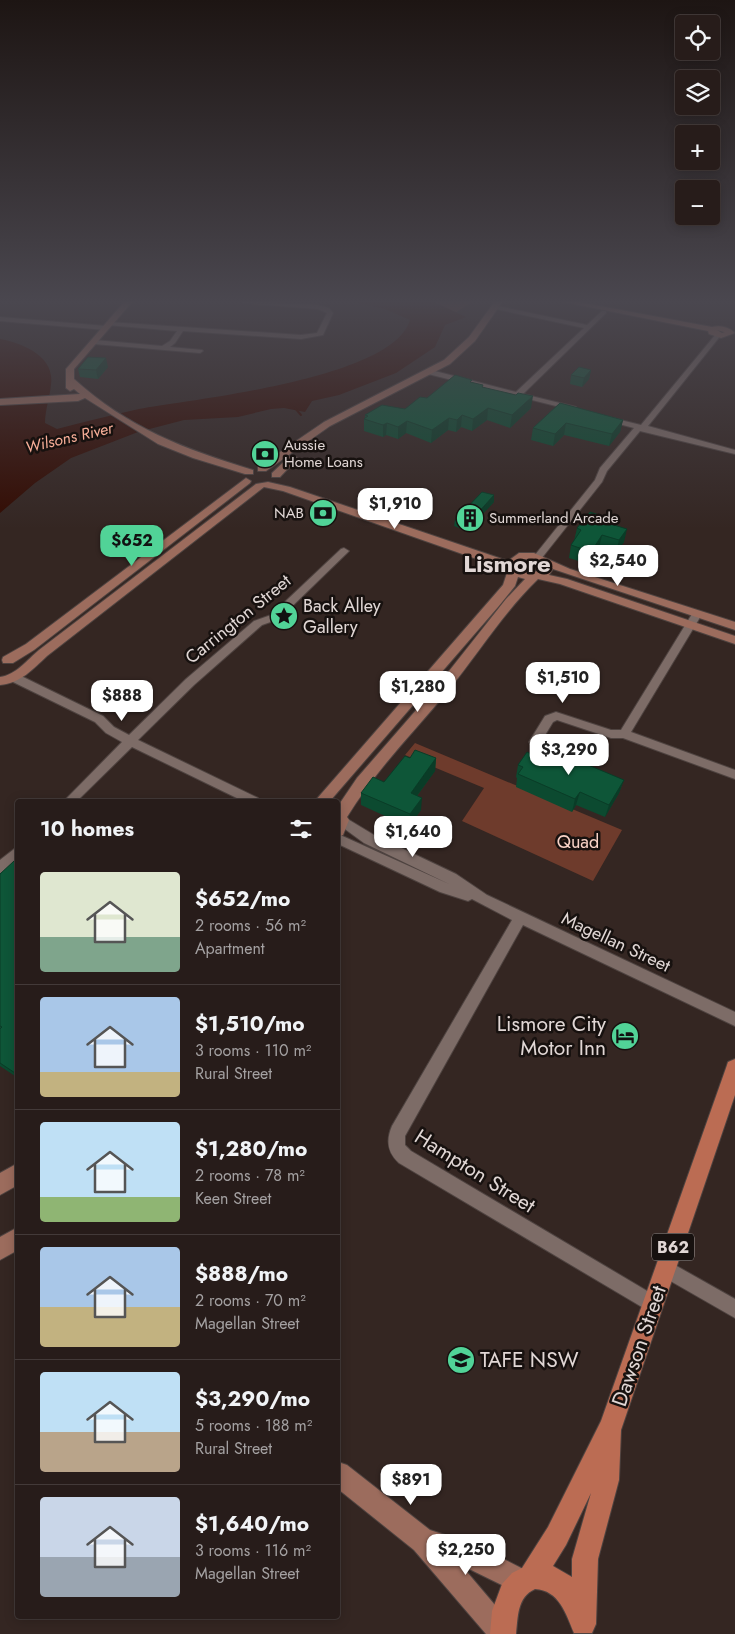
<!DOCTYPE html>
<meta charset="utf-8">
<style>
:root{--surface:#271c1a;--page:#2f2523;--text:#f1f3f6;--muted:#a4a1a2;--line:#433a39;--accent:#51d397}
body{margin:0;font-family:Jost,sans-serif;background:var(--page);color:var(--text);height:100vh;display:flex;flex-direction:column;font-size:19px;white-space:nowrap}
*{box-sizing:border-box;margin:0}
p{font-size:16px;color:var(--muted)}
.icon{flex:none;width:28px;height:28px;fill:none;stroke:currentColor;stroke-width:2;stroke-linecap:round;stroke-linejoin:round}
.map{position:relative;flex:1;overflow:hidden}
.sheet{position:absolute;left:15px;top:799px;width:325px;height:820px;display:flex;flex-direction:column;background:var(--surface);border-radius:5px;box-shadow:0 2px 12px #0003,0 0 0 1px var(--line)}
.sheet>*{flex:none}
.controls{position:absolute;left:675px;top:15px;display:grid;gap:10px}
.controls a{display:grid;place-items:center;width:45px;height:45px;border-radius:5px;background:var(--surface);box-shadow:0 2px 12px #0003,0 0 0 1px var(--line);font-size:25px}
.price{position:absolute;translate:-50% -42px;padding:0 11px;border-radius:10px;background:#fff;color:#222;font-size:16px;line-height:32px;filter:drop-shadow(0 1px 2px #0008)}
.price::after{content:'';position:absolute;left:50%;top:30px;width:15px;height:11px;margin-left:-8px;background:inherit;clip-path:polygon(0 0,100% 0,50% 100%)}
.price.active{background:var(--accent);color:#111}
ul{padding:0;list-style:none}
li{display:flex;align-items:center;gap:15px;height:125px;padding:0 25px}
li+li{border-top:1px solid var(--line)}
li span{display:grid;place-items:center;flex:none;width:140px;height:100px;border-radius:5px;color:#555}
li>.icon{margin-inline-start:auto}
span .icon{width:60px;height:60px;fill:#fffc;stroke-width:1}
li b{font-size:21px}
h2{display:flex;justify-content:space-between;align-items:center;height:60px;padding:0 25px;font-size:21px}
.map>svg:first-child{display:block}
.green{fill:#6e3b2c}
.water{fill:#330b01}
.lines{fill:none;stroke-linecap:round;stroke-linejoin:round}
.stream{stroke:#330b01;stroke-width:2}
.street-casing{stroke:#4e4340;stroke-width:2}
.secondary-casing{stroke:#4e4340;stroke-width:2}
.primary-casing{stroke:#4e4340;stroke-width:2}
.street{fill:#7d6c67;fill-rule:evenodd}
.secondary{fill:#9c6c5d;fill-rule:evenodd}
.primary{fill:#bb6c53;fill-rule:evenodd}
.wall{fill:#0c4a30}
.shaded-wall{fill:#0a3c27}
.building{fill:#0e5638;stroke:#0a3c27}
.labels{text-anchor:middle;stroke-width:5;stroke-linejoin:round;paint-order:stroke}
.far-poi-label{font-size:15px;fill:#e1d7d5;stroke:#17110f;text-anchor:start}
.far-water-label{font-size:16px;font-style:italic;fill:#f6ad97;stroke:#17110f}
.shield{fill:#17110f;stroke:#a49c9a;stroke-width:1}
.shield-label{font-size:16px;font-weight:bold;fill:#e1d7d5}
.poi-label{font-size:18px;fill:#e1d7d5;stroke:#17110f;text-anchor:start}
.street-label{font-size:18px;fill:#e1d7d5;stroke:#17110f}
.park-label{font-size:18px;fill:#f8d2c6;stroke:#17110f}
.near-poi-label{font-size:21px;fill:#e1d7d5;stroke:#17110f;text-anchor:end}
.near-street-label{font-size:21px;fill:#e1d7d5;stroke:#17110f}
.far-town-label{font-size:24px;font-weight:bold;fill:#e1d7d5;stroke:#17110f}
</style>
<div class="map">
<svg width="735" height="1634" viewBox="0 0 735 1634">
<rect width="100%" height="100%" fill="#342622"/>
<path class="green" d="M 432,301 L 473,301 L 455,313 Z
M 415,743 L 622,830 L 593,881 L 462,821 L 484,788 L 405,755 Z"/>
<path class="water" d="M 349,301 L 432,301 L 466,317 L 445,325 L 435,347 L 396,373 L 339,395 L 312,401 L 305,412 L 284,408 L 271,409 L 238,417 L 184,420 L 138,432 L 71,458 L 35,483 L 0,513 L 0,339 C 22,343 55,356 51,384 C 50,397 45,410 45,423 L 57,429 C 84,422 111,415 139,409 C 194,399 393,379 410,320 L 385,309 Z"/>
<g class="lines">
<path class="stream" d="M 294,407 L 301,415"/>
<defs>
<path id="street" d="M 240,301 L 318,305 L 329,308 L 333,313 L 323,335 L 301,339 L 183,331 L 175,343 L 170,347 L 202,350 L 203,351 L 200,353 L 94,344 L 91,342 L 94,340 L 162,346 L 170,341 L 177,331 L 107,325 L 106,324 L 109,322 L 301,335 L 317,333 L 327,313 L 318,309 L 243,303 Z
M 493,305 L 587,325 L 602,311 L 606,311 L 606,313 L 523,394 L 576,407 L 576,411 L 428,374 L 428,370 L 431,370 L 516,392 L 584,328 L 491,308 Z
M 0,317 L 106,326 L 109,328 L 106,330 L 0,321 Z
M 716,334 L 721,335 L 648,426 L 735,450 L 735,454 L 640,431 L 607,471 L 602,482 L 541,559 L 535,559 L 535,555 L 595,480 L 600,468 L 634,428 L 604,420 L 604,416 L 641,425 Z
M 344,548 L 349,551 L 347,553 L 279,619 L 262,625 L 194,685 L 138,740 L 258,798 L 260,801 L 243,801 L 132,747 L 77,801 L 64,801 L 122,742 L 106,733 L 95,722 L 11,681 L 10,678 L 11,675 L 19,675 L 103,716 L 114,727 L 129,735 L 186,679 L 254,621 L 271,615 L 341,549 Z
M 697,611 L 702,614 L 631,732 L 735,770 L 735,779 L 623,738 L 611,738 L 557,720 L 553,722 L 539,745 L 531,745 L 529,742 L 545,716 L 556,712 L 611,730 L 621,730 L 692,614 Z
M 341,815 L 374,835 L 456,874 L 487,895 L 735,1012 L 735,1026 L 523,925 L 405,1136 L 405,1145 L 411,1151 L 659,1298 L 662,1304 L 659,1310 L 653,1313 L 647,1310 L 399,1163 C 387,1152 386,1140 392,1126 L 512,920 L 472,899 L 468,901 L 440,892 L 338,844 L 338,834 L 449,884 L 364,843 L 338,824 L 338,816 Z
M 18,846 L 18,859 L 5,872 L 0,873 L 0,860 Z
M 666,1260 L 735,1299 L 735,1318 L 660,1275 L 657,1269 L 660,1263 Z"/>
<path id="secondary" d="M 125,301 L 133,301 L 74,369 L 74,379 C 128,428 184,449 253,470 L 253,474 L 245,474 L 193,458 L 158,444 L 85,398 L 78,401 L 0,405 L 0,399 L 80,394 L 74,389 L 70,391 L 66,388 L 66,369 Z
M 495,301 L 503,301 L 475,341 L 450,364 L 330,426 L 266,471 L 258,471 L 258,467 L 324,422 L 444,360 L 469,337 Z
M 559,301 L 573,301 L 712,327 C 720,325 729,327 735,333 L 721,338 L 709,334 L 708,331 ZM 717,330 L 724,332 L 725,332 L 722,333 Z
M 290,456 L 298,458 L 280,477 L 272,477 L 272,473 Z
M 246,478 L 251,481 L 250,483 L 34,650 L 13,663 L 3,663 L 2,660 L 3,657 L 26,644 Z
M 268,482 L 290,487 L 508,561 L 519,553 L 534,553 L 570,569 L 735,622 L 735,630 L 553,569 L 549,575 L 567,579 L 735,636 L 735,644 L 560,584 L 538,579 C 503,613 478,654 447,692 C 413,733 375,771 347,817 L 349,820 L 343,835 L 338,837 L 338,806 L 357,778 L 438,685 L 506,599 L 525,579 L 518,577 L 515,586 L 498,607 L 330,801 L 315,801 L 503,585 L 508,570 L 283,491 L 264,487 L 47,656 C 33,669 21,683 0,685 L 0,677 C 16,675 27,660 39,650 L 256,484 ZM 525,559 L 542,564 L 541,570 L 531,573 L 522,570 L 518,563 Z
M 18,1163 L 18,1185 L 0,1195 L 0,1173 Z
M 18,1227 L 18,1250 L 0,1260 L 0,1237 Z
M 338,1462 L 347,1465 L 430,1530 L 478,1546 L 529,1572 L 533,1581 L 529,1590 L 520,1594 L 461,1565 L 512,1625 L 516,1634 L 486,1634 L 414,1550 L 338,1489 Z"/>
<path id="primary" d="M 735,1059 L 735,1095 L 621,1430 L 619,1480 L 598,1559 L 596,1624 L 592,1633 L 574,1633 C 566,1614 559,1590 535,1589 C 517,1597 518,1617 516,1634 L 490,1634 L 492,1611 L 502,1584 L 512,1573 L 522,1568 L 548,1527 L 601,1421 L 726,1068 L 728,1062 ZM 591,1493 L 572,1559 L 572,1577 L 553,1566 L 566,1545 Z"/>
</defs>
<use href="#street" class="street-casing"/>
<use href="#secondary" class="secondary-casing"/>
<use href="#primary" class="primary-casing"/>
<use href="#street" class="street"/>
<use href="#secondary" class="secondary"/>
<use href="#primary" class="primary"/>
</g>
<path class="wall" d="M 108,367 L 98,379 L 80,377 L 78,369 Z
M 591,370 L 589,379 L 582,387 L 570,384 L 571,375 Z
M 472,382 L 531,408 L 510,428 L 487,420 L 472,431 L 461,427 L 456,432 L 448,430 L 431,443 L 406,433 L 398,439 L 386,435 L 383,437 L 364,431 L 364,419 L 365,418 L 365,415 L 405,409 L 427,398 Z
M 560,403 L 623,420 L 620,432 L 609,446 L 564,435 L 553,446 L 531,440 L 533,428 Z
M 494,502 L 467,531 L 454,526 L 455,520 Z
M 608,518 L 607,523 L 624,542 L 616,553 L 599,548 L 588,564 L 569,558 L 571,545 L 574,541 L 577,528 Z
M 536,756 L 624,780 L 619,793 L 605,817 L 576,805 L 572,812 L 516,787 L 517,778 L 516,777 L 518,765 Z
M 410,758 L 436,758 L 435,771 L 417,796 L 421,810 L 409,827 L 361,805 L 361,793 L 384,782 Z
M 18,862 L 18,1078 L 0,1066 L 0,874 Z"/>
<path class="shaded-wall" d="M 106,358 L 108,367 L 98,379 L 96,370 Z
M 591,370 L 589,379 L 582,387 L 584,378 Z
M 533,396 L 531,408 L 510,428 L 512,415 Z
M 488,408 L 487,420 L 472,431 L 473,419 Z
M 462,415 L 461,427 L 456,432 L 457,420 Z
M 449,418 L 448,430 L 431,443 L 432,430 Z
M 623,420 L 620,432 L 609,446 L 612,434 Z
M 407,421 L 406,433 L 398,439 L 398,427 Z
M 387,423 L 386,435 L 383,437 L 383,425 Z
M 566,423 L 564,435 L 553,446 L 555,434 Z
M 494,495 L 494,502 L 467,531 L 468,524 Z
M 627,529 L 624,542 L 616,553 L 619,540 Z
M 602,535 L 599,548 L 588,564 L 591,552 Z
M 436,758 L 435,771 L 410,805 L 411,793 Z
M 624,780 L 619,793 L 605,817 L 609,805 Z
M 580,792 L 576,805 L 572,812 L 575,799 Z
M 422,798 L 421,810 L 409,827 L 410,814 Z"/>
<path class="building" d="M 88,357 L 106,358 L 96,370 L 78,369 Z
M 579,367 L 591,370 L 584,378 L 571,375 Z
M 455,375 L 472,380 L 470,382 L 483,385 L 482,387 L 516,395 L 518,393 L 533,396 L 512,415 L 488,408 L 473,419 L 462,415 L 457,420 L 449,418 L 432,430 L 407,421 L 398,427 L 387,423 L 383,425 L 364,419 L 368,416 L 365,415 L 382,405 L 405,409 L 420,397 L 427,398 Z
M 560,403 L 623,420 L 612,434 L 566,423 L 555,434 L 533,428 Z
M 482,492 L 494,495 L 468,524 L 455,520 Z
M 590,512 L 608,518 L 604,522 L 627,529 L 619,540 L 602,535 L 591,552 L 571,545 L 581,530 L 577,528 Z
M 543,746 L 624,780 L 609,805 L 580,792 L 575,799 L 518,774 L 523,767 L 518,765 L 527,752 L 536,756 Z
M 415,750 L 436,758 L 411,793 L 422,798 L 410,814 L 361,793 L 373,777 L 384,782 L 405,756 L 410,758 Z
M 14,861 L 18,862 L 18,1075 L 0,1063 L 0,1029 L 2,1027 L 0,1026 L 0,874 Z"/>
<linearGradient id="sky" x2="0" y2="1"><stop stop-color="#1d1513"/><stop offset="0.57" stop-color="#4a474f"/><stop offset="1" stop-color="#4a474f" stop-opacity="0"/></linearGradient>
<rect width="735" height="529" fill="url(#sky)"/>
<defs>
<symbol id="bank-disc" viewBox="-11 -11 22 22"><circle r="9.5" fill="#51d397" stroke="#17110f"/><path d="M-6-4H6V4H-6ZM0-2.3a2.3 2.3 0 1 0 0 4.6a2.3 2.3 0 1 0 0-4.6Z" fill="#111"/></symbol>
<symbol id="building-disc" viewBox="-11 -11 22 22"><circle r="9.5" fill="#51d397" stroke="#17110f"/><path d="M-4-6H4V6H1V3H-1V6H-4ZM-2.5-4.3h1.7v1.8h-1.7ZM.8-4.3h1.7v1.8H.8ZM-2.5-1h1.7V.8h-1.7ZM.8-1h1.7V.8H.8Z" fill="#111"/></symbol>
<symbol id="sight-disc" viewBox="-11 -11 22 22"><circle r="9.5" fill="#51d397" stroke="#17110f"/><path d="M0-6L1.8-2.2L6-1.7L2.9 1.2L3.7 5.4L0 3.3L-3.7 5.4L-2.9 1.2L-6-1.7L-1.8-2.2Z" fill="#111"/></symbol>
<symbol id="hotel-disc" viewBox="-11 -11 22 22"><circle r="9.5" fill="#51d397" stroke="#17110f"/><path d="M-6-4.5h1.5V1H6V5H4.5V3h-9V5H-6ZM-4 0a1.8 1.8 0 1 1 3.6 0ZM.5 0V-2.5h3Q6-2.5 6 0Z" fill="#111"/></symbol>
<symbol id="university-disc" viewBox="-11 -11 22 22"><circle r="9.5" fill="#51d397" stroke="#17110f"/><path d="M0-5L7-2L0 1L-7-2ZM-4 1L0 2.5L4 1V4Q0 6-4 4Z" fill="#111"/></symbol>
</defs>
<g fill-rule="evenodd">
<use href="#bank-disc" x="249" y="438" width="32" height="32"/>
<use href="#bank-disc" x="307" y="497" width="32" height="32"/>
<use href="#building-disc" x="454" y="502" width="32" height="32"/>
<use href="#sight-disc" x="268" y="600" width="32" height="32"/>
<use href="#hotel-disc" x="609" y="1020" width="32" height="32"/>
<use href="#university-disc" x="445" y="1344" width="32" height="32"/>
</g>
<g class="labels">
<g class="far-poi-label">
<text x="284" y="450">Aussie<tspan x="284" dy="17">Home Loans</tspan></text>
<text x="304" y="518" text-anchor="end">NAB</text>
<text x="489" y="523">Summerland Arcade</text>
</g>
<g class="far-water-label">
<text transform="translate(69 437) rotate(-13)" y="6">Wilsons River</text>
</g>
<rect class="shield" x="652" y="1233.5" width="42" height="27" rx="4"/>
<g class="shield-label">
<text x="673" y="1253">B62</text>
</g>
<g class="poi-label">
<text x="303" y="612">Back Alley<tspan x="303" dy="21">Gallery</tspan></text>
</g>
<g class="street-label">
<text transform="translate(238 619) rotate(-39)" y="6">Carrington Street</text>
<text transform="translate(616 942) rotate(25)" y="6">Magellan Street</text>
</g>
<g class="park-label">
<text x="578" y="848">Quad</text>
</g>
<g class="near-poi-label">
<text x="606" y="1031">Lismore City<tspan x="606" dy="24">Motor Inn</tspan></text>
<text x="480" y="1367" text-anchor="start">TAFE NSW</text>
</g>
<g class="near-street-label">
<text transform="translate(475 1171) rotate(32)" y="7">Hampton Street</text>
<text transform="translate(639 1346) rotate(-71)" y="7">Dawson Street</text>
</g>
<g class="far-town-label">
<text x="507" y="572">Lismore</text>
</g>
</g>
</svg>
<div class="controls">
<a><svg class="icon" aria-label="locate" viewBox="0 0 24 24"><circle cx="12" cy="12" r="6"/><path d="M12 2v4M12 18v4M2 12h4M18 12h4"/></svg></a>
<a><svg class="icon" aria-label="layers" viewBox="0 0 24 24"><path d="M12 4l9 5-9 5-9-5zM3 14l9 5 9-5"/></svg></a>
<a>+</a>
<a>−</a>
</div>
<b class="price" style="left:395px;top:530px">$1,910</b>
<b class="price active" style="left:132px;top:567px">$652</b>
<b class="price" style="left:618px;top:587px">$2,540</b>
<b class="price" style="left:563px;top:704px">$1,510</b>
<b class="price" style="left:418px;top:713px">$1,280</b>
<b class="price" style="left:122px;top:722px">$888</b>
<b class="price" style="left:569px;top:776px">$3,290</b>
<b class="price" style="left:413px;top:858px">$1,640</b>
<b class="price" style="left:411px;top:1506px">$891</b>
<b class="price" style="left:466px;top:1576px">$2,250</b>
<section class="sheet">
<h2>10 homes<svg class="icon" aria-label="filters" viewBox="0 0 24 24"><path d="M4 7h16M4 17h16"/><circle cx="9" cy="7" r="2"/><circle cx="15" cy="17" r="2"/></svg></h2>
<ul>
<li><span style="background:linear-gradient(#dfe7d0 65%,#7fa58c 0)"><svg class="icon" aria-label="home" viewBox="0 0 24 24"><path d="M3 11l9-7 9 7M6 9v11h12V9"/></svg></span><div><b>$652/mo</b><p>2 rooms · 56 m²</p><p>Apartment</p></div></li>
<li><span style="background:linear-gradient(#a9c7e8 75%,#c2b280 0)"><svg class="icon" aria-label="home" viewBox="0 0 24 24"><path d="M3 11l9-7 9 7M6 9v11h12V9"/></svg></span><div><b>$1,510/mo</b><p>3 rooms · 110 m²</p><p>Rural Street</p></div></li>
<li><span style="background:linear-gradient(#bfe0f5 75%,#8fb573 0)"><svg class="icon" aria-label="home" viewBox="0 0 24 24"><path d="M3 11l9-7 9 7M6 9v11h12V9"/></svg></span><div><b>$1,280/mo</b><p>2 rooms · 78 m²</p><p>Keen Street</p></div></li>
<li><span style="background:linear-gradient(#a9c7e8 60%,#c2b280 0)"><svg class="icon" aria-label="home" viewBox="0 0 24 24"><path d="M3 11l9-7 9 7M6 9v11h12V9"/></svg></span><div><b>$888/mo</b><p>2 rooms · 70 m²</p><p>Magellan Street</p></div></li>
<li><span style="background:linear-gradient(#bfe0f5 60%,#b9a48a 0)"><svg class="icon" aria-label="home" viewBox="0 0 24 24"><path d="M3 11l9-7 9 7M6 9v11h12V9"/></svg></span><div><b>$3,290/mo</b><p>5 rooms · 188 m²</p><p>Rural Street</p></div></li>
<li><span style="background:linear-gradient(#c9d6e8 60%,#9aa5b1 0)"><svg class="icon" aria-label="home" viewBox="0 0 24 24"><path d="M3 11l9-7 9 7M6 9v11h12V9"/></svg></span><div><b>$1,640/mo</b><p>3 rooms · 116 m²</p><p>Magellan Street</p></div></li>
</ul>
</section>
</div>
